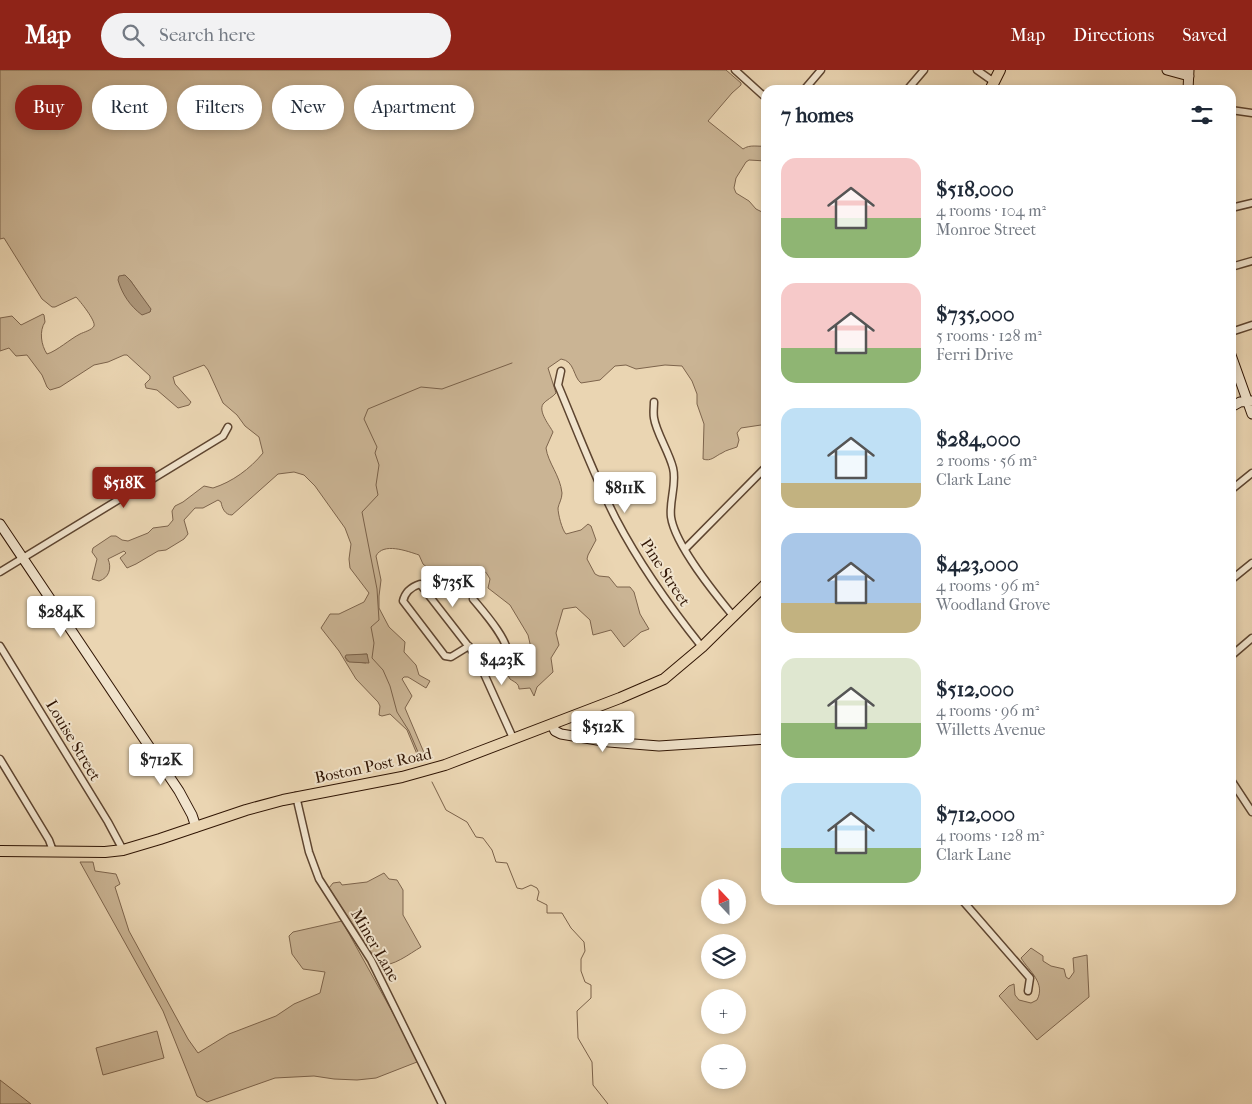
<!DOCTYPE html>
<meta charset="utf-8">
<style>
:root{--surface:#fff;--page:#f2f2f3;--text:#1f2937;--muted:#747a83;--accent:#8f2418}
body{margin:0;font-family:"IM FELL French Canon",serif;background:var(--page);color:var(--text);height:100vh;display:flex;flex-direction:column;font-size:19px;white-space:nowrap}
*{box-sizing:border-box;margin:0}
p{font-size:16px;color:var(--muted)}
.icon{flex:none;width:28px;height:28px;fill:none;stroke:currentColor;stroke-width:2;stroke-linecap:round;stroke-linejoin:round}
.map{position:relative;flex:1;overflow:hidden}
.details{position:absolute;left:761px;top:15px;width:475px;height:820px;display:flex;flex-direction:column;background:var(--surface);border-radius:15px;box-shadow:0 2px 8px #0003}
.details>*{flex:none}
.guide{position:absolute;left:15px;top:15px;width:475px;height:45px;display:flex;gap:10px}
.needle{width:32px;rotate:338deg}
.fabs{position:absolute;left:701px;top:809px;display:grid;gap:10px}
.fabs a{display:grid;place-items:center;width:45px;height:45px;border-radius:50%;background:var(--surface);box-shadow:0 2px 8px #0003;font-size:25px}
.price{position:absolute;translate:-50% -42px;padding:0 11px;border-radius:5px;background:#fff;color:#222;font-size:16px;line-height:32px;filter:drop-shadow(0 1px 2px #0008)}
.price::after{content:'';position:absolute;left:50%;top:30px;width:15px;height:11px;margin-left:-8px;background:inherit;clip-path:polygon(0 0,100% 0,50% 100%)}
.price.active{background:var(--accent);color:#fff}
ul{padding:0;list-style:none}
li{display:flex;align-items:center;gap:15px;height:125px;padding:0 20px}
li span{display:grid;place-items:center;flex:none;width:140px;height:100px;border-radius:15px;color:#555}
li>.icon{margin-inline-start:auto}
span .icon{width:60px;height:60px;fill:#fffc;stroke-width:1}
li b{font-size:21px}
h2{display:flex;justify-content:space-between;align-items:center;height:60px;padding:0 20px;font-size:21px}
.pill{padding:0 18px;border-radius:22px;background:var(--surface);box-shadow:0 2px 8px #0003;font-size:18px;line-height:45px}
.pill.active{background:var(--accent);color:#fff}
header{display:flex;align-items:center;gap:30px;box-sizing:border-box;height:70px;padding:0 25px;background:var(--accent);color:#fff}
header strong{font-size:24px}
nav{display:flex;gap:28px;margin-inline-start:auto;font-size:18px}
.search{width:350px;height:45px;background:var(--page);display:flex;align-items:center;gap:12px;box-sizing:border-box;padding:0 18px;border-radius:28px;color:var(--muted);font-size:19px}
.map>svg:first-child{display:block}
.green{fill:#cab494;stroke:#7d644c;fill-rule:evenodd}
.water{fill:#ab9477;stroke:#7a6149}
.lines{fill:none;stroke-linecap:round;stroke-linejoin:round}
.stream{stroke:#7a6149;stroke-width:1}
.street-casing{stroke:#5e4530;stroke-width:9}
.secondary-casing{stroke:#301504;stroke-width:11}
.primary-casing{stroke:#301504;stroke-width:12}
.street{stroke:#f1e4cd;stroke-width:6}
.secondary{stroke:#f1e4cd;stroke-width:9}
.primary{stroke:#ead5b2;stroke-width:10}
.labels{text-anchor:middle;stroke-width:4;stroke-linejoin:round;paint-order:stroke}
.street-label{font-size:16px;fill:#301504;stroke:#f1e4cd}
</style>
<header>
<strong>Map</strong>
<div class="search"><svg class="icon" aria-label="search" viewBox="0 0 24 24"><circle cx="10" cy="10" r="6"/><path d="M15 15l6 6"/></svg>Search here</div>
<nav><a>Map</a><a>Directions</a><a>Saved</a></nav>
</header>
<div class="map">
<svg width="1252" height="1034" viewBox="0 0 1252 1034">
<rect width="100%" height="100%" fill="#ead5b2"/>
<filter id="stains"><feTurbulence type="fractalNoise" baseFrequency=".004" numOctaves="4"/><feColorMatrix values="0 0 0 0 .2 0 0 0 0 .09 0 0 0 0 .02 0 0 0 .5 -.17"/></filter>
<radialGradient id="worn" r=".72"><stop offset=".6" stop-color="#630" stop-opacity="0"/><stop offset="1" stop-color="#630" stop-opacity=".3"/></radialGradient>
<path class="green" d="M 0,0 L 726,0 L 741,13 L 741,15 L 732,23 L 708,51 L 743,79 C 750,74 758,77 766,76 L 766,91 L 749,90 L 746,92 L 736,108 L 734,118 L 736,123 L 749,131 L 756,139 L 766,144 L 766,357 L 761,355 L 741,358 L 737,363 L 739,370 L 737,377 C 732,379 726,380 722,383 C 715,386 711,392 703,389 L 704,354 L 697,334 L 697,324 L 692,311 L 682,296 L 665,295 L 636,299 L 626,295 L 615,296 L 600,310 L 581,313 C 573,307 575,291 561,289 L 548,298 L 556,323 C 553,327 546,330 543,334 C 538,342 550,356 553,362 L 546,378 C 548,393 560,405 562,423 C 562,429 559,433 558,438 C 558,444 562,460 566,464 L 581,460 L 588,454 L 591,456 L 596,470 L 588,485 L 587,489 L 595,504 L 599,506 L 609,507 L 617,517 L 630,517 L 634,522 L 640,544 L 649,559 L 641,562 L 624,577 L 611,560 L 593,565 L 590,550 L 576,537 L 563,539 L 556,563 L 559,575 L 551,588 L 553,602 L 537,617 L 534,626 L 530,618 L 519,619 C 519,613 514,612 510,609 L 506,602 L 502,598 L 503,594 L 532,582 L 528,565 L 510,535 L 488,518 L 490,509 C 481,492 476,499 465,507 L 429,499 L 423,494 L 419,485 C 407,481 383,472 376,486 L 381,510 L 379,526 L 379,538 L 389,557 L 405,572 L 404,582 L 416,595 L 419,605 L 430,611 L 426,618 L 408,607 L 404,607 L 402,609 L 412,626 L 405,638 L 425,685 L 424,688 L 419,689 L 407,660 L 390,644 L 382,646 L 379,645 L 380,636 L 378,632 L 356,609 L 339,581 L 321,558 L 330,544 L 339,544 L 364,532 L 369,523 L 350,498 L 349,489 L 351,474 L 345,458 L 315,416 L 304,405 L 294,402 L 278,404 L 232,445 C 225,445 222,438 221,432 L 218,430 L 203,438 L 195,438 L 184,450 L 188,464 L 184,469 L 166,480 L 158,481 L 136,494 L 127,498 L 120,488 L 126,483 L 124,481 L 108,489 C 112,498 109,508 99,511 L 92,509 L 97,489 L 92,482 L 93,478 L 111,466 L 116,466 L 122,470 L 128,471 L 148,463 L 153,458 L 168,456 L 173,450 L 172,441 L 175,436 L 183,432 L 204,416 L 213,418 C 232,412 250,399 263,383 L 259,367 L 245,356 L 237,345 L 223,333 L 208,300 L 204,295 L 173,307 L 175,314 L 191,332 L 189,335 L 178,338 L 157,320 L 146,318 L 145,314 L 150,309 L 150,306 L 127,285 L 124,285 L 108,292 L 94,295 L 60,317 L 50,320 L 47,317 L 42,305 L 27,285 L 16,286 L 9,278 L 0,281 L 0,248 L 12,246 L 21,255 L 43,244 L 44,245 L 45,252 C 39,261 41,275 47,284 C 57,281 70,269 80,264 C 84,262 92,260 94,256 C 96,251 80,231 76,227 L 55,237 L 52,237 L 42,229 L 4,168 L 0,169 ZM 123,205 L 130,210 L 150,239 L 150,242 ZM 367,584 L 366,593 L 347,591 L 345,587 L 346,586 Z
M 80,792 L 93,792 L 95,801 L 116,804 L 120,814 L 115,817 L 129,861 L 188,969 L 198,983 L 229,964 L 276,946 L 294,934 L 320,923 L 325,902 L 303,899 L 292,884 L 289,866 L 293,862 L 342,851 L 415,983 L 417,992 L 376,1008 L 357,1010 L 334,1009 L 314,1006 L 275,1008 L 207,1032 L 197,1026 L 163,941 Z
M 384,803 L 389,809 L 397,810 L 403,820 L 403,845 L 421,877 C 409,884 393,897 379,895 L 329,818 L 333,813 L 340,812 L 342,815 L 367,812 Z
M 1031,878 L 1043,886 L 1043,891 L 1051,896 L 1064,899 L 1066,907 L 1069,909 L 1074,902 L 1073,888 L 1087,885 L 1089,927 L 1037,970 L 999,926 L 1009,916 L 1014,914 L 1015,925 L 1019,930 L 1031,933 L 1037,930 C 1046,913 1029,901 1021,888 Z
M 157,961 L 164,988 L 103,1005 L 96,978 Z
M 0,1010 L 31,1034 L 0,1034 Z"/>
<path class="water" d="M 125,205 L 130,210 L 151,239 L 150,242 L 142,245 C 130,236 122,224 118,210 L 119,206 Z
M 367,584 L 369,593 L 349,592 L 345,587 L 346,585 Z"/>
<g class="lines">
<path class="stream" d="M 421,689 L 409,661 L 397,642 L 390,616 L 383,600 L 372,588 L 374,573 L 371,557 L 379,550 L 377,519 L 362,442 L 378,425 L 376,415 L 379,395 L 375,383 L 377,377 L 364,349 L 368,339 L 421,317 L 442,319 L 512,293
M 432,712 L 446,740 L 467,752 L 476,767 L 483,768 L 492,780 L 496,792 L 507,793 L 517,818 L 522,819 L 531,815 L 537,818 L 539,822 L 537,830 L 547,835 L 547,843 L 562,843 L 571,858 L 584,872 L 585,881 L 581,889 L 581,901 L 585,912 L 591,915 L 591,928 L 577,941 L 578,968 L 592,992 L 593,1015 L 608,1034"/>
<defs>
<path id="street" d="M 735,0 L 766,28
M 977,0 L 994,12
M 804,20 L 821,0
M 907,20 L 924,0
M 1231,40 L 1252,43
M 1231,138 L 1252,133
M 1231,197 L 1252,191
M 1231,262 L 1252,255
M 561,301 L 558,315 C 577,360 594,406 616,449 C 640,495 670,537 702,577
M 654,332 C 654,337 653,343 654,348 C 656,362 669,382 673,398 C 677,414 669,431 671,447 C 675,475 715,524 734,547
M 1231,420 L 1252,403
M 685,479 L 766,397
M 0,502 L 223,366 L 228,357
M 1231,510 L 1252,493
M 473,529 C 483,541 510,571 508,587 L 483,598
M 0,576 L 108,752 L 123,780
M 469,576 L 451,587 L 445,586 L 403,531 C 405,522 411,517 420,514 L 476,586 L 513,668
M 1231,586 L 1252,568
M 0,689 L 49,770 L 53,781
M 1231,710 L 1252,742
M 296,726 L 309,782 L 319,809 L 371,890 L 442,1034
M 962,830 L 1030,908 L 1028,921"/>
<path id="secondary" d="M 1167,0 L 1189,6
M 1188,20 L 1189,0
M 1231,285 L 1252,344
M 1231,337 L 1240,332 L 1252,331
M 0,454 L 179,721 L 192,745 L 196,757
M 552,654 L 555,661 L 561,664 L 609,672 L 659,676 L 766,669"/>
<path id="primary" d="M 990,20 L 1000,0
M 0,781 L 105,782 L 123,780 L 160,769 L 246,740 L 283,730 L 402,707 L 445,695 L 620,628 L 664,609 L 702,577 L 766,514"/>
</defs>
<use href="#street" class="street-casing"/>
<use href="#secondary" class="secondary-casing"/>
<use href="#primary" class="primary-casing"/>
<use href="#street" class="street"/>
<use href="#secondary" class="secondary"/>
<use href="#primary" class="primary"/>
</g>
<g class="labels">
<g class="street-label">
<text transform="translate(666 502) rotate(57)" y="6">Pine Street</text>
<text transform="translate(74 670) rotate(59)" y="6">Louise Street</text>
<text transform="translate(373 695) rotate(-12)" y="6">Boston Post Road</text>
<text transform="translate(376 875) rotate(60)" y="6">Miner Lane</text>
</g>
</g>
<rect width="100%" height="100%" filter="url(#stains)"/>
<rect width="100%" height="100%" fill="url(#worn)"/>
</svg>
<div class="fabs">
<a><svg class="needle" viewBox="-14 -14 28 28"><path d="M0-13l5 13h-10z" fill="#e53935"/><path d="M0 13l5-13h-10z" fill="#747a83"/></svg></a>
<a><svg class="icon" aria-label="layers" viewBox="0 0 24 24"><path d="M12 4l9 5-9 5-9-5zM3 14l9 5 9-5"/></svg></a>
<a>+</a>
<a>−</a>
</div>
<b class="price active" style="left:124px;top:439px">$518K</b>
<b class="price" style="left:625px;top:444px">$811K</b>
<b class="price" style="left:453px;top:538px">$735K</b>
<b class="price" style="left:61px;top:568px">$284K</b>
<b class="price" style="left:502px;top:616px">$423K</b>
<b class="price" style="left:603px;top:683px">$512K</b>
<b class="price" style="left:161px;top:716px">$712K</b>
<div class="guide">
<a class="pill active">Buy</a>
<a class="pill">Rent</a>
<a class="pill">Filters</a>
<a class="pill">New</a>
<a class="pill">Apartment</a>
</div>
<section class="details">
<h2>7 homes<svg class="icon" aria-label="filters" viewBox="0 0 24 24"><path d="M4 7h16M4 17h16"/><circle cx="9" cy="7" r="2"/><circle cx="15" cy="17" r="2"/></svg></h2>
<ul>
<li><span style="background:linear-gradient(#f6c9c9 60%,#8fb573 0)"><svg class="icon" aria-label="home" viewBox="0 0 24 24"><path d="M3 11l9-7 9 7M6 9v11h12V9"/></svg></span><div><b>$518,000</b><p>4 rooms · 104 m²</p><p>Monroe Street</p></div></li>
<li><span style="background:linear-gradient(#f6c9c9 65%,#8fb573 0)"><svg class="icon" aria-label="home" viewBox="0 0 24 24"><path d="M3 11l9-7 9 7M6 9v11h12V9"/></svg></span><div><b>$735,000</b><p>5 rooms · 128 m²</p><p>Ferri Drive</p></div></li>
<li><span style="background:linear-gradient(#bfe0f5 75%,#c2b280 0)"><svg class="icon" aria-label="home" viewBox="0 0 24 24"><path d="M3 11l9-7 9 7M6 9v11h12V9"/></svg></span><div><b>$284,000</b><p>2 rooms · 56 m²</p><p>Clark Lane</p></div></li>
<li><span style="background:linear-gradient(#a9c7e8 70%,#c2b280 0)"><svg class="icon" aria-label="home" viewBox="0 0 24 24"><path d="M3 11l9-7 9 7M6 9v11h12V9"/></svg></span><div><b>$423,000</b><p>4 rooms · 96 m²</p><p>Woodland Grove</p></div></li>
<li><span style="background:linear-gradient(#dfe7d0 65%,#8fb573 0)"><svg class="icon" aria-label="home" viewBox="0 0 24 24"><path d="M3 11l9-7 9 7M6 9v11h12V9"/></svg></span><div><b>$512,000</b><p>4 rooms · 96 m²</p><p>Willetts Avenue</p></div></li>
<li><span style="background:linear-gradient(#bfe0f5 65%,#8fb573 0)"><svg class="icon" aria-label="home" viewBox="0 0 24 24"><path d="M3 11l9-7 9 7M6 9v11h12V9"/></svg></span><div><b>$712,000</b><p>4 rooms · 128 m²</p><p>Clark Lane</p></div></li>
</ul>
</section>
</div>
